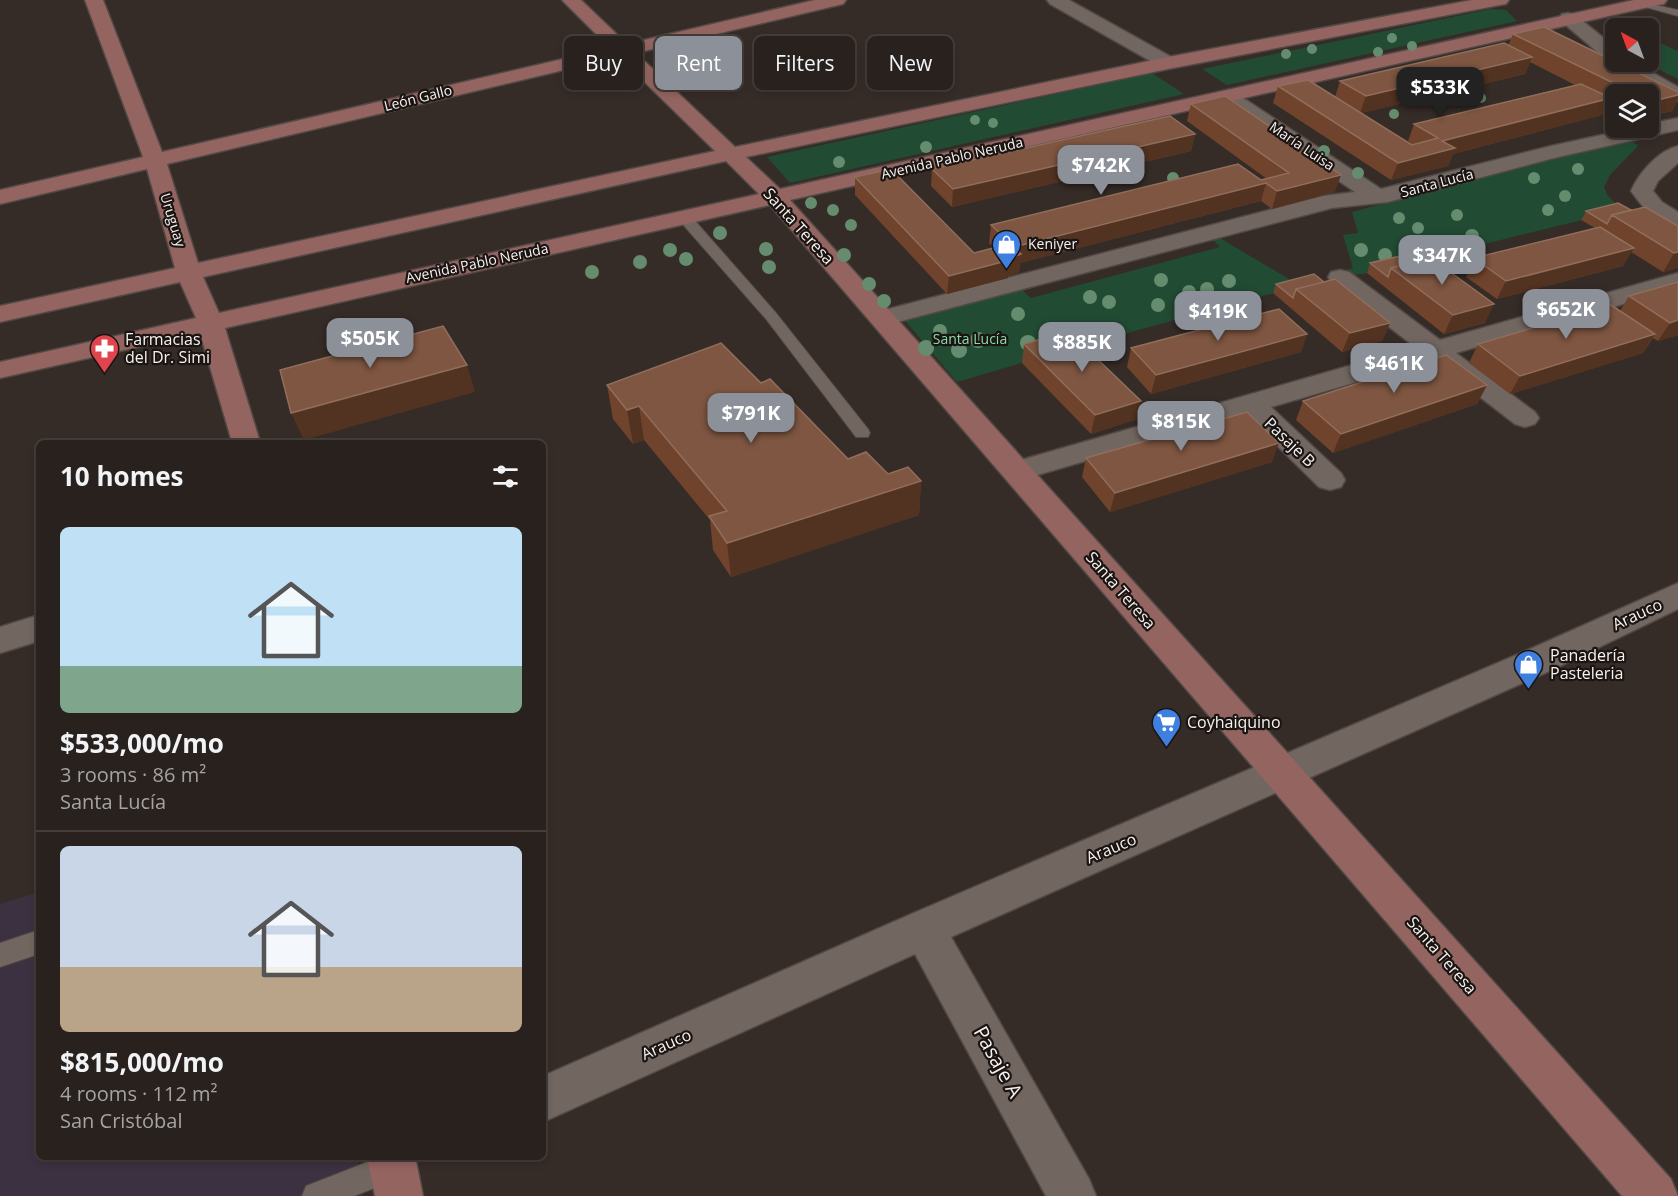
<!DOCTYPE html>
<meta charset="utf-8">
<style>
:root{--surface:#28211d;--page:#302926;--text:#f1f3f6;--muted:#a5a3a4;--line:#443e3b;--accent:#8c9099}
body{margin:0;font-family:"Open Sans",sans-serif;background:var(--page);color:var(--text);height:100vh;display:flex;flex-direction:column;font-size:22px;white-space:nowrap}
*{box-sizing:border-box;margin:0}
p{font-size:20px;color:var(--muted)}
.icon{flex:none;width:33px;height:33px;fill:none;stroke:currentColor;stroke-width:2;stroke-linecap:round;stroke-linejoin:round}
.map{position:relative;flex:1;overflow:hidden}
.panel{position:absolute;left:36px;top:440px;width:510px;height:720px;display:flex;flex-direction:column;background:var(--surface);border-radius:9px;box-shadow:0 3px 9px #0003,0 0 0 2px var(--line)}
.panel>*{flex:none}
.banner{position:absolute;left:564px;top:36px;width:570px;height:54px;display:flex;gap:12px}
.needle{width:39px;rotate:319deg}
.buttons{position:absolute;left:1605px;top:18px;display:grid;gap:12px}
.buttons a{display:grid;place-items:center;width:54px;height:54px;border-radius:9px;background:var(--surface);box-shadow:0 3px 9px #0003,0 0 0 2px var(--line);font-size:30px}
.price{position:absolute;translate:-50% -51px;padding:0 14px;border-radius:12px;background:var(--accent);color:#fff;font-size:20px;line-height:39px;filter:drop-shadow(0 2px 3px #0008)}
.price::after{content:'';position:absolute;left:50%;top:36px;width:18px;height:14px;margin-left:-9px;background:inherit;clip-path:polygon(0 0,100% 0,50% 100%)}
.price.selected{background:#222;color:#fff}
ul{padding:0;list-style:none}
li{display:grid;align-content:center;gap:12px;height:318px;padding:0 24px}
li+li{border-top:2px solid var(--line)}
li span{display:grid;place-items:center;height:186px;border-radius:9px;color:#555}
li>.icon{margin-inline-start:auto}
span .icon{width:108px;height:108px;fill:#fffc;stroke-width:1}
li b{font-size:26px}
h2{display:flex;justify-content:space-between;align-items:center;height:72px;padding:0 24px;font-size:26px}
.tag{padding:0 21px;border-radius:9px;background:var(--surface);box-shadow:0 3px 9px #0003,0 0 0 2px var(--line);font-size:21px;line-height:54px}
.tag.selected{background:var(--accent);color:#fff}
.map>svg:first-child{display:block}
.education{fill:#3c3140}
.green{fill:#224b33}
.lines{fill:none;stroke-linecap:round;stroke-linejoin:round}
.lane-casing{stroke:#524945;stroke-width:2}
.street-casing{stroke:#524945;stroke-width:3}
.secondary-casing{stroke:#524945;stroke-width:3}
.lane{fill:#716660;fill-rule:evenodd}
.street{fill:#716660;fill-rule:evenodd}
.secondary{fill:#946460;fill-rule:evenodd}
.tree{fill:#658c6e}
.wall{fill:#6f432c;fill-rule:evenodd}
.shaded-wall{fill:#523221}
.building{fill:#7e5641;stroke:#916e5c;stroke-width:1.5}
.labels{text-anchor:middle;stroke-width:4.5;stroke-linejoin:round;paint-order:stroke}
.far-street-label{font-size:14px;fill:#f8f1ee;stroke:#1a1513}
.far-poi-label{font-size:14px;fill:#f8f1ee;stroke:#1a1513;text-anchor:start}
.far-park-label{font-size:14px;fill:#8bdba9;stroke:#1a1513}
.street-label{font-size:16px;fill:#f8f1ee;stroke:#1a1513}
.poi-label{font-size:16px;fill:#f8f1ee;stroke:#1a1513;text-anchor:start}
.near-street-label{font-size:20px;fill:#f8f1ee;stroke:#1a1513}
</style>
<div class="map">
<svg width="1678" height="1196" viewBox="0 0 1678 1196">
<rect width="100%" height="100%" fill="#362c27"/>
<path class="education" d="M 39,892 L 39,1156 L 357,1157 L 363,1196 L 0,1196 L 0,904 Z"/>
<path class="green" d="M 1491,9 L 1506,10 L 1517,21 L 1227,85 L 1202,69 Z
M 1649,38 L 1678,51 L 1678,79 L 1644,62 L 1648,62 Z
M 1152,73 L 1184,94 L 790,183 L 767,157 Z
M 1629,140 L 1638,145 L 1636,148 L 1610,175 L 1604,187 L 1608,196 L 1623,210 L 1367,273 L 1340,277 L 1333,274 L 1353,268 L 1343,235 L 1358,233 L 1352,212 L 1595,146 Z
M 1215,235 L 1297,284 L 1311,283 L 1065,350 L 957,382 L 902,317 L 1019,287 L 1031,298 L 1220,247 L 1209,236 Z"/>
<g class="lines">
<defs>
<path id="lane" d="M 1638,1 L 1678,10 L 1678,16 L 1638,5 Z
M 684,213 L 689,214 L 776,313 L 868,429 L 870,433 L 868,437 L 856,437 L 766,319 L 679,220 L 677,217 L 679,214 Z
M 39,930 L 39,954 L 0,967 L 0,943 Z
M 383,1156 L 403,1157 L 407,1167 L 403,1177 L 354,1196 L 302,1196 L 306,1186 Z"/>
<path id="street" d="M 1047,0 L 1069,0 L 1175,59 L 1178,63 L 1175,67 L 1161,67 L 1050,4 Z
M 1568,13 L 1574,14 L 1616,48 L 1616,62 L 1634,62 L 1678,87 L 1678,101 L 1671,99 L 1614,66 L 1562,22 L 1559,18 L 1562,14 Z
M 1227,90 L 1234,92 L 1381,189 L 1551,146 L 1634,128 L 1648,128 L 1648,124 L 1678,118 L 1678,130 L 1554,158 L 1388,202 L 1332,208 L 882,326 L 873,323 L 869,318 L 873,313 L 1323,196 L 1355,192 L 1220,100 L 1217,96 L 1220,92 Z
M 1678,146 L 1678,163 L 1658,181 L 1653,191 L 1662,202 L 1678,212 L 1678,229 C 1657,224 1643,208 1631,191 C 1639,173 1658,151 1678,146 Z
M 1340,270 L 1349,272 L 1440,340 L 1678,273 L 1678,288 L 1456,353 L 1535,412 L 1539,418 L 1535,424 L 1525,427 L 1515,424 L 1432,360 L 1271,407 L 1341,473 L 1345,480 L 1341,487 L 1330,490 L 1319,487 L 1245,414 L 1017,481 L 1007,478 L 1002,471 L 1007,464 L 1415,347 L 1331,282 L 1328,277 L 1331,272 Z
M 1678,583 L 1678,609 L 1552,670 L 951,937 L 1089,1179 L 1096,1196 L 1046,1196 L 915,954 L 543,1122 L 543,1076 L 909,915 L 1528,650 Z
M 39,615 L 39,641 L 0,653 L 0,627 Z"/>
<path id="secondary" d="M 85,0 L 103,0 L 162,152 L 610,48 L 562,0 L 581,0 L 627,44 L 815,0 L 846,0 L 843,4 L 636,53 L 735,147 L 1168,57 L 1472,0 L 1509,0 L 1506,4 L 1500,5 L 1168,69 L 746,157 L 780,189 L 1634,0 L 1667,0 L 1664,4 L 1658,5 L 790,200 L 1671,1179 L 1678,1196 L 1622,1196 L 770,205 L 225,328 L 260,442 L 232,442 L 200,333 L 0,378 L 0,362 L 196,318 L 180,282 L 0,322 L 0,306 L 175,268 L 147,169 L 0,204 L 0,190 L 143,157 ZM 619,57 L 715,151 L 198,263 L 167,164 ZM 726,161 L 759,194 L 219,313 L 203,277 Z
M 367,1156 L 415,1156 L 423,1196 L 375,1196 Z"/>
</defs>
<use href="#lane" class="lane-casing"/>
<use href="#street" class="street-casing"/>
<use href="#secondary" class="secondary-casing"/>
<use href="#lane" class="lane"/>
<use href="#street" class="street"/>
<use href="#secondary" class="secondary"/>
</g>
<g class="tree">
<circle cx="1392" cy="38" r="5"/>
<circle cx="1412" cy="46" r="5"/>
<circle cx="1312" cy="49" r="5"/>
<circle cx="1378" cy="52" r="5"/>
<circle cx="1286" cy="54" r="5"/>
<circle cx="1481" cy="98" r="5"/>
<circle cx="1394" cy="114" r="5"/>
<circle cx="975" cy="120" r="5"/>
<circle cx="993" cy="123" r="5"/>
<circle cx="926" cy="147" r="6"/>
<circle cx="1324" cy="151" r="6"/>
<circle cx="839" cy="162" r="6"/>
<circle cx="1578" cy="169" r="6"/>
<circle cx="1358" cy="173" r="6"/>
<circle cx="1173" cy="178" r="6"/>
<circle cx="1534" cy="178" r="6"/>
<circle cx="1565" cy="196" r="6"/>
<circle cx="811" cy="203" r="6"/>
<circle cx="833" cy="210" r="6"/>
<circle cx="1548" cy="210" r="6"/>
<circle cx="1457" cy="215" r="6"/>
<circle cx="1399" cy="218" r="6"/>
<circle cx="851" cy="225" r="6"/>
<circle cx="1418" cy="228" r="6"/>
<circle cx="720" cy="233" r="7"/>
<circle cx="1472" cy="236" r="7"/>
<circle cx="766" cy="249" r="7"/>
<circle cx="670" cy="250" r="7"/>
<circle cx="1361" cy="250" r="7"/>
<circle cx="844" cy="255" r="7"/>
<circle cx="1385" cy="255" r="7"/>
<circle cx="686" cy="259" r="7"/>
<circle cx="640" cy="262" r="7"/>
<circle cx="769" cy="267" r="7"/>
<circle cx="592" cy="272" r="7"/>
<circle cx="1161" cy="280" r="7"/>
<circle cx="1229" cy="281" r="7"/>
<circle cx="869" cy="284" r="7"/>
<circle cx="1207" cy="289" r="7"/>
<circle cx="1189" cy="292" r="7"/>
<circle cx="1090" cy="297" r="7"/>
<circle cx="884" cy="301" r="7"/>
<circle cx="1109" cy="302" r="7"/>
<circle cx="1158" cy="305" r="7"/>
<circle cx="1018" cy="314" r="7"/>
<circle cx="940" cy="331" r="7"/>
<circle cx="978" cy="340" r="8"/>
<circle cx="1028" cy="343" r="8"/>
<circle cx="926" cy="348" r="8"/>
<circle cx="959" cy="350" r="8"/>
</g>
<path class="wall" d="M 1513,34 L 1678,92 L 1678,100 L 1672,111 L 1648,117 L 1648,94 L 1616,94 L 1616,106 L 1609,102 L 1602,115 L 1453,154 L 1448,166 L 1391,180 L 1273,103 L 1278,86 L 1335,97 L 1340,81 L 1508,46 ZM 1530,62 L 1575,85 L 1414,124 L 1408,141 L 1413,145 L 1412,145 L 1361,113 L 1525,74 Z
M 1191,104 L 1335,192 L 1272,209 L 1261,201 L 1020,263 L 1019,272 L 1008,276 L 1008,278 L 947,294 L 855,195 L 855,177 L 974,253 L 994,248 L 989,243 L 991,225 L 1267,179 L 1187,121 Z
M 1195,134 L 1191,151 L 952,207 L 931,186 L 932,169 Z
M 1631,210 L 1678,226 L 1678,268 L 1663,272 L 1631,252 L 1623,266 L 1497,299 L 1466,277 L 1474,258 L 1595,228 L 1581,220 L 1586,211 Z
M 1409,254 L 1485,323 L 1444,334 L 1367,273 L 1370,263 Z
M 1324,282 L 1390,323 L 1382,341 L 1342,352 L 1273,293 L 1276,284 Z
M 1678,282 L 1678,335 L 1658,341 L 1653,338 L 1643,353 L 1510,394 L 1469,363 L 1478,344 L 1620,311 L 1629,296 Z
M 1307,334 L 1301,352 L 1151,394 L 1127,367 L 1131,348 Z
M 1024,344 L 1137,419 L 1091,434 L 1022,363 Z
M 761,383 L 848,459 L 888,474 L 921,481 L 919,515 L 731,577 L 713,550 L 710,520 L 644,440 L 633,444 L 613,419 L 607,385 Z
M 1487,385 L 1477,404 L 1333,453 L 1296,420 L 1303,401 Z
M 1086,458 L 1272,462 L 1110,512 L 1082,477 Z"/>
<path class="shaded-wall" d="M 1532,57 L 1525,74 L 1360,113 L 1366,96 Z
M 1678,95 L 1678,100 L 1672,111 L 1648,117 L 1648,104 L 1650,102 Z
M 1611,98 L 1602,115 L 1453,154 L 1448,166 L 1391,180 L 1398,163 L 1442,141 Z
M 1195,134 L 1191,151 L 952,207 L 953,189 Z
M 1341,175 L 1335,192 L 1272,209 L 1277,191 Z
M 1266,183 L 1261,201 L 1020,263 L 1019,272 L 1008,276 L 1008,278 L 947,294 L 949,276 L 1014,247 Z
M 1634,248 L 1623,266 L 1497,299 L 1506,281 Z
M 1678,252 L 1678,268 L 1663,272 L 1674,253 Z
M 1494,304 L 1485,323 L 1444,334 L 1453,315 Z
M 1678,320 L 1678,335 L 1658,341 L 1670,323 Z
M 1390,323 L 1382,341 L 1342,352 L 1350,333 Z
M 1307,334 L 1301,352 L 1151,394 L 1156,375 Z
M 1655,334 L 1643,353 L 1510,394 L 1520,376 Z
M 467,365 L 475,392 L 304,440 L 291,413 Z
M 1487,385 L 1477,404 L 1333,453 L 1341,434 Z
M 1141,401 L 1137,419 L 1091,434 L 1095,415 Z
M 639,406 L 644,440 L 633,444 L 627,410 Z
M 1279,443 L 1272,462 L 1110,512 L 1115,493 Z
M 921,481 L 919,515 L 731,577 L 727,543 Z"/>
<path class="building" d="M 1544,27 L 1678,92 L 1678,95 L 1650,102 L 1648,101 L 1648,94 L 1636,94 L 1513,34 Z
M 1504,43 L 1532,57 L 1366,96 L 1340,81 Z
M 1308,80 L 1412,145 L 1438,138 L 1414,124 L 1581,84 L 1611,98 L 1442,141 L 1455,148 L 1398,163 L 1278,86 Z
M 1225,96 L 1341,175 L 1277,191 L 1266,183 L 1014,247 L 1021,254 L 1008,259 L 1010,260 L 949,276 L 855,177 L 891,169 L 974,253 L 997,247 L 994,245 L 1008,241 L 991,225 L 1238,164 L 1261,180 L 1289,173 L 1191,104 Z
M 1170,116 L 1195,134 L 953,189 L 932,169 Z
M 1618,203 L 1631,210 L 1612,215 L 1607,224 L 1586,211 Z
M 1645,207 L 1678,226 L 1678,252 L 1674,253 L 1612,215 Z
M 1600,227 L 1634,248 L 1506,281 L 1474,258 Z
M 1409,254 L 1419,261 L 1391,268 L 1388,277 L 1370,263 Z
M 1431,258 L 1494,304 L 1453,315 L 1391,268 Z
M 1314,274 L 1324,282 L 1296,289 L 1293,298 L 1276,284 Z
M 1335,279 L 1390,323 L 1350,333 L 1296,289 Z
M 1678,282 L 1678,320 L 1670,323 L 1629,296 Z
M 1611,305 L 1655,334 L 1520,376 L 1478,344 Z
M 1279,309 L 1307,334 L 1156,375 L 1131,348 Z
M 443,326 L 467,365 L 291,413 L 280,370 Z
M 1068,331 L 1141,401 L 1095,415 L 1024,344 Z
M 721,343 L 761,383 L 770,379 L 848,459 L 866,452 L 888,474 L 908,467 L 921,481 L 727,543 L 709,516 L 727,511 L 639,406 L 627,410 L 607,385 Z
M 1446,355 L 1487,385 L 1341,434 L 1303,401 Z
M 1247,412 L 1279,443 L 1115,493 L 1086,458 Z"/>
<defs>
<symbol id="shop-pin" viewBox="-11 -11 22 30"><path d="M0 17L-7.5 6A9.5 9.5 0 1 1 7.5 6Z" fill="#3f7fe0" stroke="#1a1513"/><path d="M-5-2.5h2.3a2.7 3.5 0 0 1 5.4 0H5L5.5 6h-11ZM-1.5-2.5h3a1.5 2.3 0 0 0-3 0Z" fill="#fff"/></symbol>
<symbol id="pharmacy-pin" viewBox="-11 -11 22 30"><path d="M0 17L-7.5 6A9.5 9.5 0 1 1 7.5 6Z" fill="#e0444e" stroke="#1a1513"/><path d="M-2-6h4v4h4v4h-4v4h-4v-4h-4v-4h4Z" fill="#fff"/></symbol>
<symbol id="supermarket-pin" viewBox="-11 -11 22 30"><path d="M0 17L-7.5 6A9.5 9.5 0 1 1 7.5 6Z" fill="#3f7fe0" stroke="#1a1513"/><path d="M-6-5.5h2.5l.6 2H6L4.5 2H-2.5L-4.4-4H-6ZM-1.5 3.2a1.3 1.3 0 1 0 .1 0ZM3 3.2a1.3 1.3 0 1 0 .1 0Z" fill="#fff"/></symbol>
</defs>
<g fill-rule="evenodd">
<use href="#shop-pin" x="990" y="228" width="33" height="45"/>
<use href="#pharmacy-pin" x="88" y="332" width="33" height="45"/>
<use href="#shop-pin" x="1512" y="648" width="33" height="45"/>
<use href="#supermarket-pin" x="1150" y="706" width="33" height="45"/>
</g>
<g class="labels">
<g class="far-street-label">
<text transform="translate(418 98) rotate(-14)" y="5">León Gallo</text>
<text transform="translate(1302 146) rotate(34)" y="5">María Luisa</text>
<text transform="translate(952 158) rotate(-13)" y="5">Avenida Pablo Neruda</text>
<text transform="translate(1437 183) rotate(-15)" y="5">Santa Lucía</text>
<text transform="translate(173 220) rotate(73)" y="5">Uruguay</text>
<text transform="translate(477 263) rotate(-12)" y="5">Avenida Pablo Neruda</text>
</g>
<g class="far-poi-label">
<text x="1028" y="249">Keniyer</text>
</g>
<g class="far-park-label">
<text x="970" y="344">Santa Lucía</text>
</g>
<g class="street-label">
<text transform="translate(799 226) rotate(48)" y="6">Santa Teresa</text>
<text transform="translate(1290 442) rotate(44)" y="6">Pasaje B</text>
<text transform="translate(1121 590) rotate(49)" y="6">Santa Teresa</text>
<text transform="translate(1637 614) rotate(-25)" y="6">Arauco</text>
<text transform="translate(1111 848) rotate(-23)" y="6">Arauco</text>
<text transform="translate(1442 955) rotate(49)" y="6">Santa Teresa</text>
<text transform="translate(666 1044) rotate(-24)" y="6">Arauco</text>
</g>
<g class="poi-label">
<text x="125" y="345">Farmacias<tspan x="125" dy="18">del Dr. Simi</tspan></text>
<text x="1550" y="661">Panadería<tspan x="1550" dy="18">Pasteleria</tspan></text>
<text x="1187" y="728">Coyhaiquino</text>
</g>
<g class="near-street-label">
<text transform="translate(998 1062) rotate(61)" y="7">Pasaje A</text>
</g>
</g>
</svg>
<div class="buttons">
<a><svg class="needle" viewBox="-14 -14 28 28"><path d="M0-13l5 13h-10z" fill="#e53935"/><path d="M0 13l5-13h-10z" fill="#a5a3a4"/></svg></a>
<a><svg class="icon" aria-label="layers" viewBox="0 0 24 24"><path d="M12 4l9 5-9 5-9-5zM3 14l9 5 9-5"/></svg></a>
</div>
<b class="price selected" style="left:1440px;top:118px">$533K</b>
<b class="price" style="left:1101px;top:196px">$742K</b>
<b class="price" style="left:1442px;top:286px">$347K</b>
<b class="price" style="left:1566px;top:340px">$652K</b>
<b class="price" style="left:1218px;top:342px">$419K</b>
<b class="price" style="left:370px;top:369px">$505K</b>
<b class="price" style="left:1082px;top:373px">$885K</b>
<b class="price" style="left:1394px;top:394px">$461K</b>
<b class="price" style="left:751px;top:444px">$791K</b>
<b class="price" style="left:1181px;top:452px">$815K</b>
<div class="banner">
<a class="tag">Buy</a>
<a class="tag selected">Rent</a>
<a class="tag">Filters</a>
<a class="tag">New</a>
</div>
<section class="panel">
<h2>10 homes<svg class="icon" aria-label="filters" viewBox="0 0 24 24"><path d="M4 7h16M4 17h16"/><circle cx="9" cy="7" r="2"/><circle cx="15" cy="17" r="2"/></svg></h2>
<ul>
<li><span style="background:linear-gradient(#bfe0f5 75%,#7fa58c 0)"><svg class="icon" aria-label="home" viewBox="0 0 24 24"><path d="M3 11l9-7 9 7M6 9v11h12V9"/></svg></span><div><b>$533,000/mo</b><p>3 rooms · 86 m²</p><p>Santa Lucía</p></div></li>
<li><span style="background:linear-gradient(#c9d6e8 65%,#b9a48a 0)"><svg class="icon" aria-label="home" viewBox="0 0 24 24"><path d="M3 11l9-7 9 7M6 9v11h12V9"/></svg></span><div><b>$815,000/mo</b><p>4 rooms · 112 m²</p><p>San Cristóbal</p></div></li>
</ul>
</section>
</div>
